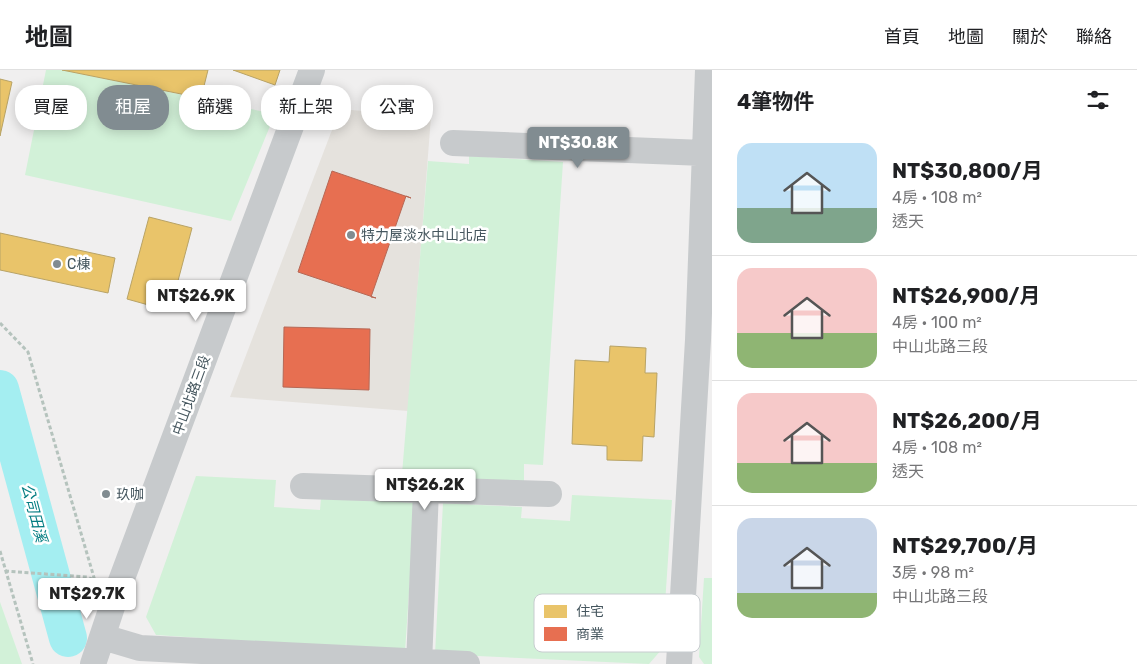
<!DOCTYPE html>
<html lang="zh-TW">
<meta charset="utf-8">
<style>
:root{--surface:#fff;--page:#f6f6f6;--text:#202124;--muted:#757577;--line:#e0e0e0;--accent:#818c91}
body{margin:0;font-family:Rubik,"Noto Sans TC",sans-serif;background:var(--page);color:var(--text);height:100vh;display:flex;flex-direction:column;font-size:19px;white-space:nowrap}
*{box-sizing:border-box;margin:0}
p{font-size:16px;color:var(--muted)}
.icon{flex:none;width:28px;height:28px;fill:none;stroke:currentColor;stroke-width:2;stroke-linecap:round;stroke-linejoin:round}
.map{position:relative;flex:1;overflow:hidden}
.details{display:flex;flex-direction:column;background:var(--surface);width:425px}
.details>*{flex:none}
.banner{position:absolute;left:15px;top:15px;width:475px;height:45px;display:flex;gap:10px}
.price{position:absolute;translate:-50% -42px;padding:0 11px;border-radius:5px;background:#fff;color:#222;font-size:16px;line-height:32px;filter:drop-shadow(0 1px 2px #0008)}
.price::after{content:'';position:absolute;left:50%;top:30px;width:15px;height:11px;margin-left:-8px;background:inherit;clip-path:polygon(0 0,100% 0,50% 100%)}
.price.active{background:var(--accent);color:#fff}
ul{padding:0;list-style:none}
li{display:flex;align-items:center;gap:15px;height:125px;padding:0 25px}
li+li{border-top:1px solid var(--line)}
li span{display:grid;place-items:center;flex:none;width:140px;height:100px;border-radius:15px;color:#555}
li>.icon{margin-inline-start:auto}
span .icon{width:60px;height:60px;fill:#fffc;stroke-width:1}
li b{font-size:21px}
h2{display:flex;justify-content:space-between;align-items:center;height:60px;padding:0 25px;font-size:21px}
.chip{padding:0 18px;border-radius:20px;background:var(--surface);box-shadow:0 2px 12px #0003;font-size:18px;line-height:45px}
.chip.active{background:var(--accent);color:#fff}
header{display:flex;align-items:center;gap:30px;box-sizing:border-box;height:70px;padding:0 25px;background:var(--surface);border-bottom:1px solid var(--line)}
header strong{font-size:24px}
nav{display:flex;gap:28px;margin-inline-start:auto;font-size:18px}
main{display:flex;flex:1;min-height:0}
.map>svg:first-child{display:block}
.commercial{fill:#e5e2dd}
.grass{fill:#d2f1d8}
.homes{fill:#e9c46a;stroke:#b8a366}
.shops{fill:#e76f51;stroke:#b66855}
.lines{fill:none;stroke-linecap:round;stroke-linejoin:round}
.river{stroke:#a4eef1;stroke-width:38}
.path{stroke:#b5c3bd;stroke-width:3;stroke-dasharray:4 2.5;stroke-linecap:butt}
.minor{stroke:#c7cacc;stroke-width:26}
.poi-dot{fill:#818c91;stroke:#fff;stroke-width:2}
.labels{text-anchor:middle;stroke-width:5;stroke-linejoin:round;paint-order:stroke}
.poi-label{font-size:14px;fill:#45565e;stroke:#fff;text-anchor:start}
.street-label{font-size:14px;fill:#45565e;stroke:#fff}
.water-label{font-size:15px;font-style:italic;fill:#067e83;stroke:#fff}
.key{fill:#fff;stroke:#c7cccf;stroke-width:1}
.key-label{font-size:14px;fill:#45565e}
</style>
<header>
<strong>地圖</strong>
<nav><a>首頁</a><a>地圖</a><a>關於</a><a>聯絡</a></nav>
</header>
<main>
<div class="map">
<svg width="712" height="594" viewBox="0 0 712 594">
<rect width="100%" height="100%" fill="#f0efef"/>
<path class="commercial" d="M 340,39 L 431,47 L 408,341 L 230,327 Z"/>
<path class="grass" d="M 46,0 L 62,0 L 275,44 L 231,151 L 25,105 Z
M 469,86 L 563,92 L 543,395 L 524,394 L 524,412 L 402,404 L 428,91 L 469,94 Z
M 196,406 L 276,410 L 274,437 L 320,440 L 321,427 L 415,433 L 405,582 L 156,565 L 146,547 Z
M 572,425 L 672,430 L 662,579 L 649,594 L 435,584 L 443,433 L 522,437 L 521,448 L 570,451 Z
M 704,508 L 712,508 L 712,594 L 704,594 L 699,587 Z
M 0,532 L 22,594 L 0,594 Z"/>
<path class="homes" d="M 62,0 L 208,0 L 201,28 Z
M 233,0 L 280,0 L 275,15 Z
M 0,9 L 12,12 L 0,66 Z
M 149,147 L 192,158 L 170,241 L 127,229 Z
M 0,163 L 115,188 L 108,223 L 0,200 Z
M 610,276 L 646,278 L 645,303 L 657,303 L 654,367 L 643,366 L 642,391 L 607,390 L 607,376 L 572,374 L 575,290 L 609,292 Z"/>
<path class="shops" d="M 332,101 L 411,128 L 406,126 L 371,227 L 376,228 L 298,202 Z
M 284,257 L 370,259 L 369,320 L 283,317 Z"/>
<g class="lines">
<path class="river" d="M 0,319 L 68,568"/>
<path class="path" d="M 0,253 L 28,282 L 95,511
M 0,481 L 33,594
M 5,501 L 87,507 L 94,510"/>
<path class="minor" d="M 453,73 L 704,83
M 303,416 L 549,424
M 103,567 L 140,578 L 467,594
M 93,594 L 118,519 L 312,0
M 419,594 L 426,420
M 679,594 L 698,270 L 708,0"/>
</g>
<g class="poi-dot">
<circle cx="351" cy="165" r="5"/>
<circle cx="57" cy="194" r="5"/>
<circle cx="106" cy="424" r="5"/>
</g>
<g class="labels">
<g class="poi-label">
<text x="361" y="170">特力屋淡水中山北店</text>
<text x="67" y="199">C棟</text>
<text x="116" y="429">玖咖</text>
</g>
<g class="street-label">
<text transform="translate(191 325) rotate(-70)" y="5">中山北路三段</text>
</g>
<g class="water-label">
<text transform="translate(34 443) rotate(75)" y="5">公司田溪</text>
</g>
</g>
<rect x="534" y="524" width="166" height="58" rx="8" class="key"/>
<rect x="544" y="535" width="23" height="13" fill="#e9c46a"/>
<rect x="544" y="557" width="23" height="14" fill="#e76f51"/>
<g class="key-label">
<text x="576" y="546">住宅</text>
<text x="576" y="569">商業</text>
</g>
</svg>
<b class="price active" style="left:578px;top:99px">NT$30.8K</b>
<b class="price" style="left:196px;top:252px">NT$26.9K</b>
<b class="price" style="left:425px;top:441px">NT$26.2K</b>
<b class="price" style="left:87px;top:550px">NT$29.7K</b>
<div class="banner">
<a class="chip">買屋</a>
<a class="chip active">租屋</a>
<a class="chip">篩選</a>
<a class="chip">新上架</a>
<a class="chip">公寓</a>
</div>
</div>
<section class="details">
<h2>4筆物件<svg class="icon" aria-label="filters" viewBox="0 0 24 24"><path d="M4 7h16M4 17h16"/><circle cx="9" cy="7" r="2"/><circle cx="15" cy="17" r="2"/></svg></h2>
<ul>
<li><span style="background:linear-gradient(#bfe0f5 65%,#7fa58c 0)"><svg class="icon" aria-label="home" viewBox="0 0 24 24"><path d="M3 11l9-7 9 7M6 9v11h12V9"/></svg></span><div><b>NT$30,800/月</b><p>4房 · 108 m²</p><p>透天</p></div></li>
<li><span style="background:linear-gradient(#f6c9c9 65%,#8fb573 0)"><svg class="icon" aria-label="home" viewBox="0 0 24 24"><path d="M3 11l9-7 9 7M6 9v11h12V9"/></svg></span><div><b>NT$26,900/月</b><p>4房 · 100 m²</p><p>中山北路三段</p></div></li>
<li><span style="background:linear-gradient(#f6c9c9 70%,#8fb573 0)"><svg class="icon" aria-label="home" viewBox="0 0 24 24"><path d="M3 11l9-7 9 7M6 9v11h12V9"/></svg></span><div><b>NT$26,200/月</b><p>4房 · 108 m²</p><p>透天</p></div></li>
<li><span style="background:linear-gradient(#c9d6e8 75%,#8fb573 0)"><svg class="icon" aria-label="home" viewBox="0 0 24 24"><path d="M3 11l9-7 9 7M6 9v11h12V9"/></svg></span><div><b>NT$29,700/月</b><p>3房 · 98 m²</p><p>中山北路三段</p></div></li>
</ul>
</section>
</main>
